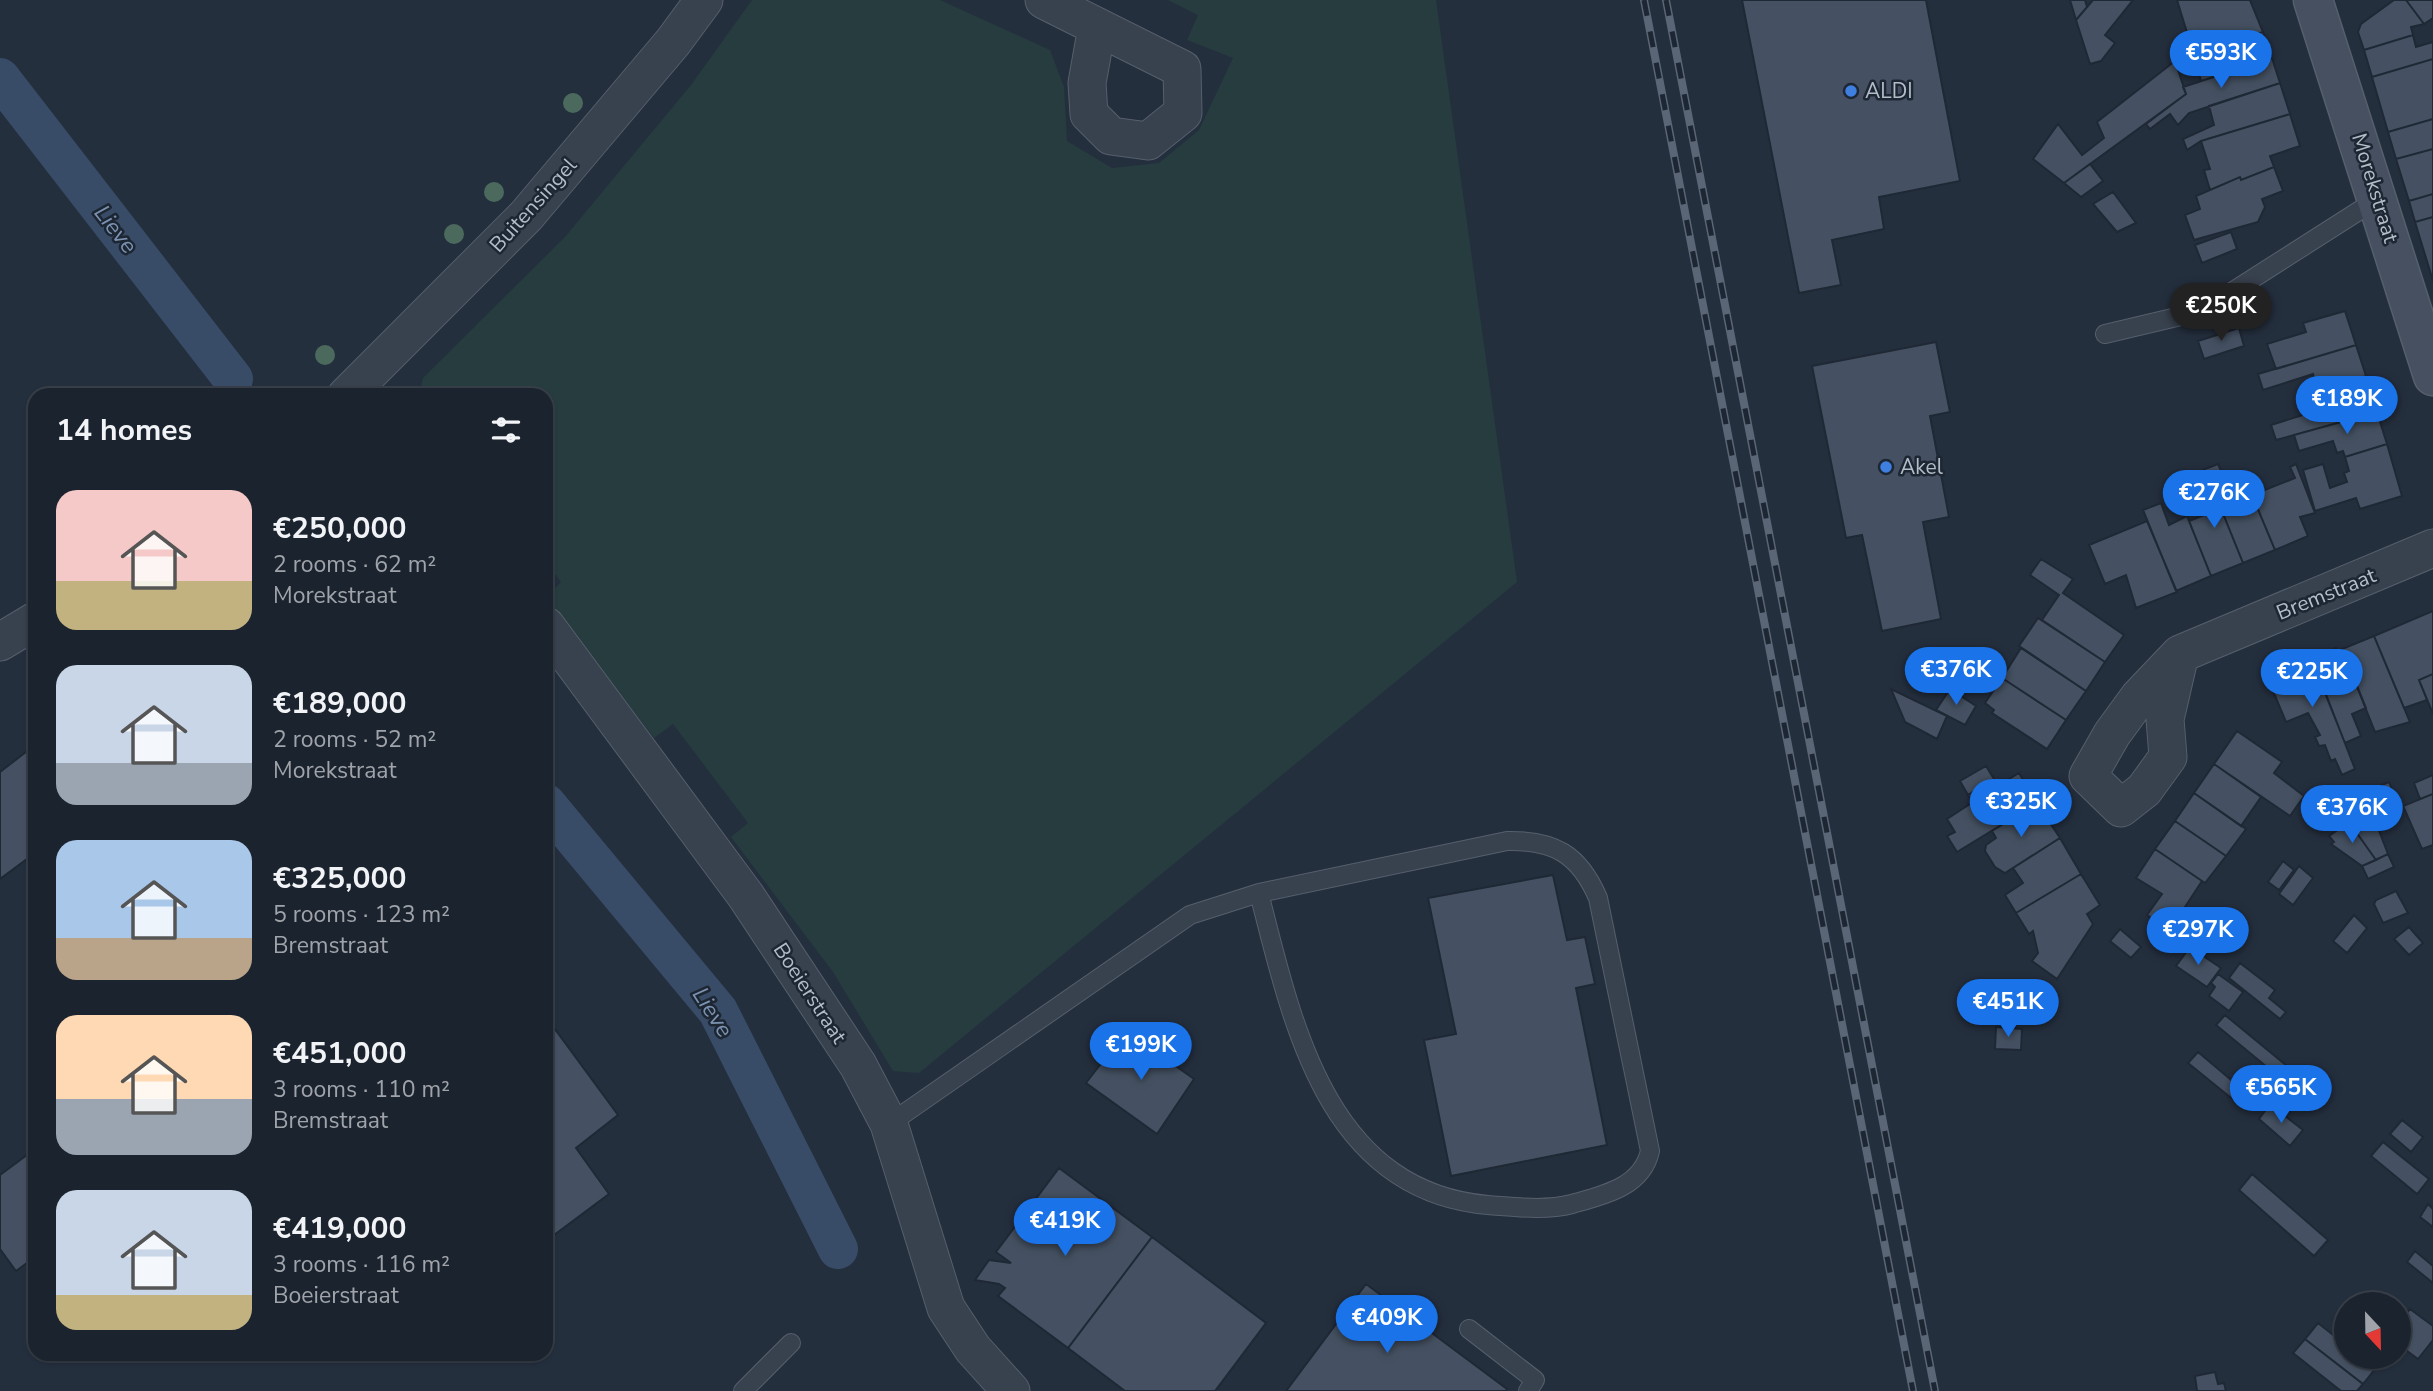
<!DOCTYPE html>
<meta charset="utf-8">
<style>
:root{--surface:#1b232e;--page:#242b36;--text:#f1f3f6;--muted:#a0a4aa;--line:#39404a;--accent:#1a73e8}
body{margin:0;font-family:"Nunito Sans",sans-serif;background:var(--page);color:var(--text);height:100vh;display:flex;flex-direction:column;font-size:26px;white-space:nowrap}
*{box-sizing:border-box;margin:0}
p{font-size:23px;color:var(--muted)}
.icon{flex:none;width:38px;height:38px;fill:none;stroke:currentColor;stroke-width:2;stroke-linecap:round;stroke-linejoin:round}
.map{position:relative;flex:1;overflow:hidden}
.sheet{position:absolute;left:28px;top:388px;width:525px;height:973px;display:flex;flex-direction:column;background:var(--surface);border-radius:21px;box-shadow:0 2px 5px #0004,0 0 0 2px var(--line)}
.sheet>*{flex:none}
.needle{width:46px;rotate:158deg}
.controls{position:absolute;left:2334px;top:1292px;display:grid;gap:14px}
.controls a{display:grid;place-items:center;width:77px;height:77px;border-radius:50%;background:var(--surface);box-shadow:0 2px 5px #0004,0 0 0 2px var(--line);font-size:35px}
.price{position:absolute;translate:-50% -60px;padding:0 16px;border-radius:24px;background:var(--accent);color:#fff;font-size:23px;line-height:46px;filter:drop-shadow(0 2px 4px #0008)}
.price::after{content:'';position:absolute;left:50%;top:42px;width:21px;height:16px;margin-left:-10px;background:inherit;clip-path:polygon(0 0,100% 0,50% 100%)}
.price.active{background:#222;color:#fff}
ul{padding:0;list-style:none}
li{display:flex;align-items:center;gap:21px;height:175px;padding:0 28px}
li span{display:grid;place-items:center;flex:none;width:196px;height:140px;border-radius:21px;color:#555}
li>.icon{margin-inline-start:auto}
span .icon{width:84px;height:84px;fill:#fffc;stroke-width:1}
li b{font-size:30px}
h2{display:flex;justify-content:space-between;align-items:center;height:84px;padding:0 28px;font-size:30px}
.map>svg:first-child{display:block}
.green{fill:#263c3f}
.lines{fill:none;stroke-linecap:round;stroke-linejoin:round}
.canal{stroke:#394c67;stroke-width:40}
.building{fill:#455162;stroke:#1f2835;stroke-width:2}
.lane-casing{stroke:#565f6c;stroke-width:20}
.street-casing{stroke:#565f6c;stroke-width:39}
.secondary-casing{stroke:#565f6c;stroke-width:41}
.lane{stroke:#38414e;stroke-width:18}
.street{stroke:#38414e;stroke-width:37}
.secondary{stroke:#465061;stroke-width:38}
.rail-casing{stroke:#5a6575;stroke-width:8}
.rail{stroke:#1d2633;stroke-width:5;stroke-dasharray:16;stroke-linecap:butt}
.tree{fill:#4b6a5d}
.shop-dot{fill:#3f7fe0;stroke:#1d2633;stroke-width:2.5}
.labels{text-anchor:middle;stroke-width:5;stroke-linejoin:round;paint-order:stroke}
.poi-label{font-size:21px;fill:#b4bcc9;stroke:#1d2633;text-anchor:start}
.street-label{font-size:21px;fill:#b4bcc9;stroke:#1d2633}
.water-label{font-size:23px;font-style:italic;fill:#7c92b1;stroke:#1d2633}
</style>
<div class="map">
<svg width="2433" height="1391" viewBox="0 0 2433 1391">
<rect width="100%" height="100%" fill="#242f3e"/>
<path class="green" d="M 752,0 L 940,0 L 1050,50 L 1064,87 L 1067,141 L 1112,168 L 1159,163 L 1199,130 L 1233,58 L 1187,40 L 1198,15 L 1168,0 L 1436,0 L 1517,582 L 919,1073 L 893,1071 L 833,972 L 731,837 L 748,823 L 673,724 L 654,738 L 546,597 L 561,582 L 546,562 L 546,396 L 419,396 L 423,378 L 565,237 L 691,85 Z"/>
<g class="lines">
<path class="canal" d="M 0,78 L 233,379
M 546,804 L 718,1011 L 838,1249"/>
</g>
<path class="building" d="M 1742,0 L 1926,0 L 1960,181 L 1879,197 L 1884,229 L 1832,240 L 1841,285 L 1799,293 Z
M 2070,0 L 2085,0 L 2087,7 L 2076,20 Z
M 2093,0 L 2133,0 L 2105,35 L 2115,43 L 2101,61 L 2090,64 L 2076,20 Z
M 2177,0 L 2250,0 L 2263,32 L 2193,52 Z
M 2394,0 L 2406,0 L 2424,24 L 2411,27 L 2413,35 L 2364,50 L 2358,32 L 2361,24 Z
M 2406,0 L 2433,0 L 2433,18 L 2424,24 Z
M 2263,32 L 2272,58 L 2201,81 L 2193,52 Z
M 2413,35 L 2416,47 L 2433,42 L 2433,59 L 2372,77 L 2364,50 Z
M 2272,58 L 2280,83 L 2189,113 L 2178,125 L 2170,114 L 2150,129 L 2146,124 L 2186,94 L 2183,87 Z
M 2433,59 L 2433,119 L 2388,132 L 2372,77 Z
M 2175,61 L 2186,94 L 2064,183 L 2033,159 L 2058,124 L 2082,155 L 2104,138 L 2097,122 Z
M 2280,83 L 2290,114 L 2201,141 L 2187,150 L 2183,139 L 2214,125 L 2209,106 Z
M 2290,114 L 2300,146 L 2270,156 L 2274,167 L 2241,180 L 2240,177 L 2210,190 L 2204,170 L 2210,169 L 2201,141 Z
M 2433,119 L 2433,149 L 2396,159 L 2388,132 Z
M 2433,149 L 2433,194 L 2409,201 L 2396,159 Z
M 2090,164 L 2103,181 L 2081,197 L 2064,183 Z
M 2274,167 L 2283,191 L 2262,199 L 2265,207 L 2258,222 L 2194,240 L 2185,215 L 2200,209 L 2196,196 L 2240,177 L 2241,180 Z
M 2113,192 L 2136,223 L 2117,232 L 2093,204 Z
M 2433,194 L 2433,217 L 2415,222 L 2409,201 Z
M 2433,217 L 2433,281 L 2415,222 Z
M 2231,232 L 2237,249 L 2202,263 L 2195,245 Z
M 2345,311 L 2356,345 L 2276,369 L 2267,344 L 2306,332 L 2303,323 Z
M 2239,328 L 2244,346 L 2204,359 L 2198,341 Z
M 1936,342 L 1950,412 L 1930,416 L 1949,517 L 1923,522 L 1941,619 L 1882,631 L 1862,535 L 1846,538 L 1812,366 Z
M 2356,345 L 2366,376 L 2317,390 L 2313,374 L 2263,390 L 2258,374 Z
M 2366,376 L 2377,412 L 2276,440 L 2271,425 L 2322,409 L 2319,399 L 2326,397 L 2323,388 Z
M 2377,412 L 2387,444 L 2345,457 L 2343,451 L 2337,453 L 2333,441 L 2299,451 L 2294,435 Z
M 2387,444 L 2402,496 L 2360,509 L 2356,498 L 2315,511 L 2303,470 L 2323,464 L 2330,488 L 2347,482 L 2344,473 L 2349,471 L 2345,457 Z
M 2218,464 L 2235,502 L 2252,495 L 2275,550 L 2243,563 L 2205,469 Z
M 2296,464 L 2315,513 L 2300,517 L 2308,536 L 2275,550 L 2252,495 L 2295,478 L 2290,467 Z
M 2205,469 L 2243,563 L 2211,576 L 2189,521 L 2207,514 L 2191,475 Z
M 2161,503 L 2169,525 L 2187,516 L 2211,576 L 2176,591 L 2143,510 Z
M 2147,521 L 2177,592 L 2136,608 L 2126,575 L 2105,584 L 2089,545 Z
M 2041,559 L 2073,579 L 2063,593 L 2124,635 L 2105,662 L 2042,620 L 2059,595 L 2030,575 Z
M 2433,611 L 2433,674 L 2419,680 L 2427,700 L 2404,708 L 2374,636 Z
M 2038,618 L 2105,662 L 2086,691 L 2019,646 Z
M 2374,636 L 2410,722 L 2375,732 L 2342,649 Z
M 2021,648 L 2086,691 L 2066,720 L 2002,678 Z
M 2336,648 L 2338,651 L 2342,649 L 2366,708 L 2352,714 L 2361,736 L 2345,743 L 2311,658 Z
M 2313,661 L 2355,769 L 2342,775 L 2335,759 L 2331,761 L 2325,745 L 2319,746 L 2315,737 L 2320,735 L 2308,713 L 2286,722 L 2268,679 Z
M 2433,674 L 2433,714 L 2419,680 Z
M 2002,678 L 2066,720 L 2047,749 L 1992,713 L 1994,710 L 1985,703 Z
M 1891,689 L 1947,716 L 1937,739 L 1905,722 Z
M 1950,689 L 1976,706 L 1965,725 L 1936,710 Z
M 2237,731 L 2282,762 L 2274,773 L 2304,796 L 2290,816 L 2214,764 Z
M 35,745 L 35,853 L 0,879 L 0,772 Z
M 2214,764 L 2261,797 L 2241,826 L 2194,793 Z
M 1986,766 L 1994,779 L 1968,795 L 1960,781 Z
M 2019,773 L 2037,803 L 1957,852 L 1947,836 L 1955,832 L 1947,819 L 1973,802 L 1968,795 L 1994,779 L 1999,785 Z
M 2433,775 L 2433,794 L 2420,799 L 2414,783 Z
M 2389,782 L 2397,800 L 2378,808 L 2367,791 Z
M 2194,793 L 2246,829 L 2226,856 L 2175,821 Z
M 2433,794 L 2433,845 L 2422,849 L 2403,806 Z
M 2366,797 L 2388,854 L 2376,860 L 2344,815 L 2359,809 L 2356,800 Z
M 2037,803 L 2060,838 L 2005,873 L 1995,867 L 1985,851 L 1986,845 L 1996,838 L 1992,831 Z
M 2175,821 L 2226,856 L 2205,883 L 2155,849 Z
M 2349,822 L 2376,860 L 2362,866 L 2331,844 L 2334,842 L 2329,836 Z
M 2060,838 L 2081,874 L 2016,913 L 2005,895 L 2023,883 L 2013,868 Z
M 2155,849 L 2202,881 L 2183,910 L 2188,918 L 2176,935 L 2147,915 L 2162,894 L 2136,878 Z
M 2388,854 L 2394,867 L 2368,879 L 2362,866 Z
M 2283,861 L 2294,870 L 2279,890 L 2268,882 Z
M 2299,866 L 2313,878 L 2293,905 L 2279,894 Z
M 2081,874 L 2100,905 L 2087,914 L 2093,924 L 2057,979 L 2032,961 L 2038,953 L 2033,931 L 2029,934 L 2016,913 Z
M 1553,875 L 1567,940 L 1585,937 L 1595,984 L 1576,988 L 1607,1145 L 1451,1176 L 1424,1040 L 1456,1034 L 1428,898 Z
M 2396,891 L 2408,913 L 2383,923 L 2374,904 L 2376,900 Z
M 2354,915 L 2367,928 L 2347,953 L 2333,941 Z
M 2409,927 L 2423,943 L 2409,955 L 2394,939 Z
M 2120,929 L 2141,947 L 2131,958 L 2110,941 Z
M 2190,947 L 2221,968 L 2207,987 L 2176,966 Z
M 2240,963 L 2275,990 L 2269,998 L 2286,1012 L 2280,1019 L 2229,978 Z
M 2218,974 L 2243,992 L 2229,1011 L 2209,996 L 2215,987 L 2211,983 Z
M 2225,1015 L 2287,1066 L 2279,1077 L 2216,1025 Z
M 546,1017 L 618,1115 L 576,1148 L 609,1194 L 546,1241 Z
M 1996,1027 L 2022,1029 L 2021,1050 L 1995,1049 Z
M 1126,1031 L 1194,1079 L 1157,1134 L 1086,1083 Z
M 2198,1052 L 2249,1095 L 2241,1106 L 2188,1063 Z
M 2270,1104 L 2303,1130 L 2290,1146 L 2259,1119 Z
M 2402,1120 L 2423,1137 L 2411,1152 L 2390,1134 Z
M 2383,1142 L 2429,1179 L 2417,1194 L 2371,1156 Z
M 35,1149 L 35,1257 L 16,1271 L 0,1249 L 0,1175 Z
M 1059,1168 L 1152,1237 L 1068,1348 L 998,1296 L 1005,1288 L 999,1284 L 975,1280 L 989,1260 L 1011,1263 L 996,1252 Z
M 2252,1174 L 2328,1240 L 2314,1256 L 2239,1190 Z
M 2428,1204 L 2433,1209 L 2433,1227 L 2420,1217 Z
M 1152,1237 L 1266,1323 L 1215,1391 L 1125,1391 L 1068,1348 Z
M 2415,1251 L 2433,1266 L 2433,1283 L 2407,1262 Z
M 1366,1284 L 1507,1389 L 1506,1391 L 1286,1391 Z
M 2410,1309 L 2433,1326 L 2433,1340 L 2418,1359 L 2399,1345 L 2399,1323 Z
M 2318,1323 L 2347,1346 L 2347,1356 L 2359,1356 L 2375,1369 L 2363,1384 L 2305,1339 Z
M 2305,1339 L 2363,1384 L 2357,1391 L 2341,1391 L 2293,1353 Z
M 2215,1372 L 2218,1384 L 2224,1383 L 2226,1391 L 2197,1391 L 2195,1376 Z"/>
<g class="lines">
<defs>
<path id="lane" d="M 2105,334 L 2202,311 L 2379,198
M 889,1124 L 1190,915 L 1259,893 L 1507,841 C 1554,840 1579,854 1598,898 L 1650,1151 C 1642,1187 1604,1195 1572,1204 C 1545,1211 1516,1207 1488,1205 C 1326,1191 1292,1022 1259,893
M 1469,1329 L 1535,1380 L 1528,1391
M 743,1391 L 791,1343"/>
<path id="street" d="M 1044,0 L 1182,69 L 1183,113 L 1148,141 L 1111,136 L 1089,114 L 1087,83 L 1097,27
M 346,396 L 526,216 L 673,42 L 704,0
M 546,626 L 746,896 L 858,1065 L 889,1124 L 946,1308 L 973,1349 L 1011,1391
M 0,642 L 35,621
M 2180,654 L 2165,719 L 2168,757 L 2144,790 L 2121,808 L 2088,776 L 2112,734 L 2139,697 L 2180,654 L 2433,548"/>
<path id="secondary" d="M 2313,0 L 2433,376"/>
</defs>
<use href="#lane" class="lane-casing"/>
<use href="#street" class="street-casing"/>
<use href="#secondary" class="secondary-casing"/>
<use href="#lane" class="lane"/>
<use href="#street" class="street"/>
<use href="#secondary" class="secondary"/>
<defs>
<path id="rail" d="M 1644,0 L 1913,1391
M 1666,0 L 1935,1391"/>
</defs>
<use href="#rail" class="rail-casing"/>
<use href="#rail" class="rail"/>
</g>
<g class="tree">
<circle cx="573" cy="103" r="10"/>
<circle cx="494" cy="192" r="10"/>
<circle cx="454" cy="234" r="10"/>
<circle cx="325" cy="355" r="10"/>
</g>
<g class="shop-dot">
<circle cx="1851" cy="91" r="7"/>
<circle cx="1886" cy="467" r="7"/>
</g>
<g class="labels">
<g class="poi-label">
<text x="1865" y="98">ALDI</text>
<text x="1900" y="474">Akel</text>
</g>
<g class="street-label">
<text transform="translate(2375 188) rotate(73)" y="7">Morekstraat</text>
<text transform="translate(533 205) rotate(-48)" y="7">Buitensingel</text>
<text transform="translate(2326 594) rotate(-22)" y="7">Bremstraat</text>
<text transform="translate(810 993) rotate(57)" y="7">Boeierstraat</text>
</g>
<g class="water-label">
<text transform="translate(116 229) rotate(52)" y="8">Lieve</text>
<text transform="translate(713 1012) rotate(57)" y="8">Lieve</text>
</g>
</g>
</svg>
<div class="controls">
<a><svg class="needle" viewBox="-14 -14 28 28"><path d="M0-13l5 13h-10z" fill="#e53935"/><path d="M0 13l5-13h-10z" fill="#a0a4aa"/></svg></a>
</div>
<b class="price" style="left:2221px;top:90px">€593K</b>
<b class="price active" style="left:2221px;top:343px">€250K</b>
<b class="price" style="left:2347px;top:436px">€189K</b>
<b class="price" style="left:2214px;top:530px">€276K</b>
<b class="price" style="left:1956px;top:707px">€376K</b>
<b class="price" style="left:2312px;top:709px">€225K</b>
<b class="price" style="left:2021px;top:839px">€325K</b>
<b class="price" style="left:2352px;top:845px">€376K</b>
<b class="price" style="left:2198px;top:967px">€297K</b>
<b class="price" style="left:2008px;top:1039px">€451K</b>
<b class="price" style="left:1141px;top:1082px">€199K</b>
<b class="price" style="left:2281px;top:1125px">€565K</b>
<b class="price" style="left:1065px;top:1258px">€419K</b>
<b class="price" style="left:1387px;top:1355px">€409K</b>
<section class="sheet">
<h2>14 homes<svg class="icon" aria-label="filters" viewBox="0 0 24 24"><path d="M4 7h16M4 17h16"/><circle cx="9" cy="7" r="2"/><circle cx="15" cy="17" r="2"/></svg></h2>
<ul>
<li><span style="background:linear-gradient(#f6c9c9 65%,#c2b280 0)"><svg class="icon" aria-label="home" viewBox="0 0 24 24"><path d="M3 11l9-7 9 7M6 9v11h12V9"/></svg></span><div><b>€250,000</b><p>2 rooms · 62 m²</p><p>Morekstraat</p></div></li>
<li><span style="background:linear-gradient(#c9d6e8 70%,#9aa5b1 0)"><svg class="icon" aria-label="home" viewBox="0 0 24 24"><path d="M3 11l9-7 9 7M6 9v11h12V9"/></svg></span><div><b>€189,000</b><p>2 rooms · 52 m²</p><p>Morekstraat</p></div></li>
<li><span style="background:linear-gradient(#a9c7e8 70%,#b9a48a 0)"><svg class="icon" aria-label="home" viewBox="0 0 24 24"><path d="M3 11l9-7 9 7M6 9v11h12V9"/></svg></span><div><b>€325,000</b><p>5 rooms · 123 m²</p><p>Bremstraat</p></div></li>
<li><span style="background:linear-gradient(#ffd9b3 60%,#9aa5b1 0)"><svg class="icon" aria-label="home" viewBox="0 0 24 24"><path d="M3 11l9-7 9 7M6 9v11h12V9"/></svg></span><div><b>€451,000</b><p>3 rooms · 110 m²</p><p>Bremstraat</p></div></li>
<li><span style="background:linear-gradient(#c9d6e8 75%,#c2b280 0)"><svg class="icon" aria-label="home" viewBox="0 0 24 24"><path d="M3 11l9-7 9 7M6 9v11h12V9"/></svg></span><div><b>€419,000</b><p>3 rooms · 116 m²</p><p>Boeierstraat</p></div></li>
</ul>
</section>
</div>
